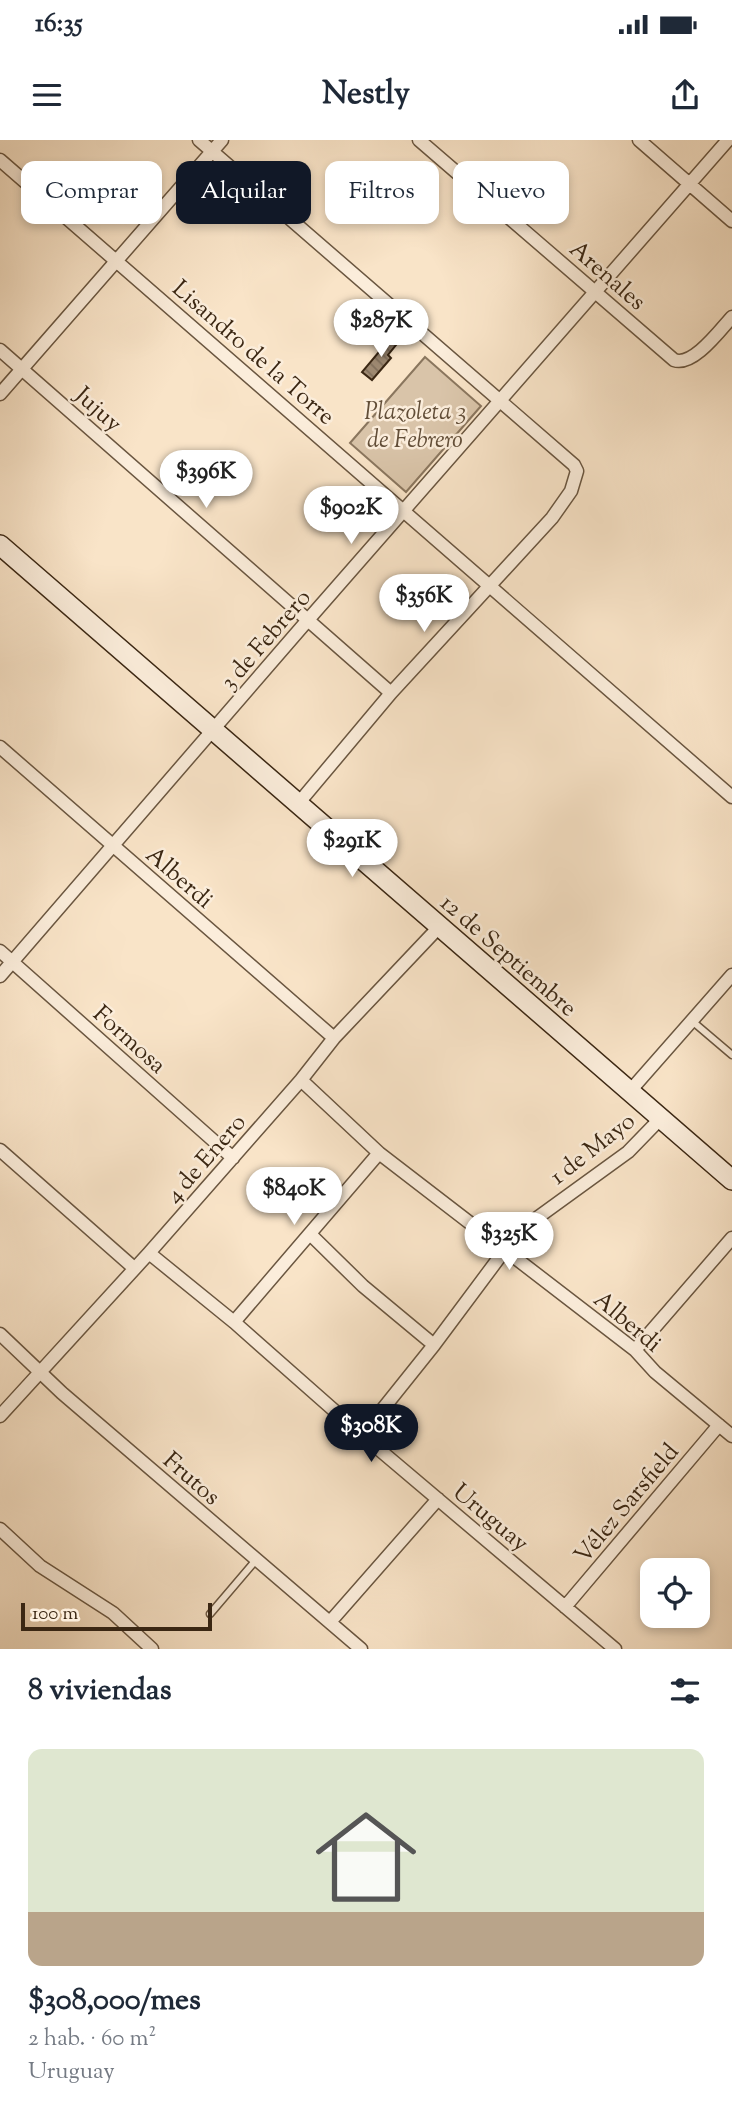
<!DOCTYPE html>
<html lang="es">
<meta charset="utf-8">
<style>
:root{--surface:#fff;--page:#f6f6f7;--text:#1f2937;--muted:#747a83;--line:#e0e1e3;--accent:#111827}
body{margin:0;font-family:"Sorts Mill Goudy",serif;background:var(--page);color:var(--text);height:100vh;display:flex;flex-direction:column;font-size:26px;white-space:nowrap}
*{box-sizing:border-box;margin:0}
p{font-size:23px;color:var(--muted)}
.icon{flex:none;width:38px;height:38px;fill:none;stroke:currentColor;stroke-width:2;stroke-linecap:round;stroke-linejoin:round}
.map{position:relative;height:1509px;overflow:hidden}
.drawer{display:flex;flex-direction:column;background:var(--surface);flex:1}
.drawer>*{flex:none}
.banner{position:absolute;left:21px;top:21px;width:691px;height:63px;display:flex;gap:14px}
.controls{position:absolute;left:640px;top:1418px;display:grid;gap:14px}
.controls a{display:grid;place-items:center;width:70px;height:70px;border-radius:14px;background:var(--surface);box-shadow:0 4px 10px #0003;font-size:35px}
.scale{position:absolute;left:21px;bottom:18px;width:191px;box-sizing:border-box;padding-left:7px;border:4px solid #3b2713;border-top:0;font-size:19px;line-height:24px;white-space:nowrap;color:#3b2713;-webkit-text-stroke:5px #fbeddb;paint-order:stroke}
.price{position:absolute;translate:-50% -60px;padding:0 16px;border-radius:24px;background:#fff;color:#222;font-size:23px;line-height:46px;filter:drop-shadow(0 2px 4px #0008)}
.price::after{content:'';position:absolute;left:50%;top:42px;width:21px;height:16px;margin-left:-10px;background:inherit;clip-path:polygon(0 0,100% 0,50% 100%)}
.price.on{background:var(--accent);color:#fff}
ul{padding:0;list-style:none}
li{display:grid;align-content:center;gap:14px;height:371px;padding:0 28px}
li+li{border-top:2px solid var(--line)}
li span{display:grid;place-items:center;height:217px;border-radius:14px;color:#555}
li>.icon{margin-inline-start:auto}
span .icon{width:126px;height:126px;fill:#fffc;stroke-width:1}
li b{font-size:30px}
h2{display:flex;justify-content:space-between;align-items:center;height:84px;padding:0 28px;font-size:30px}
.tag{padding:0 24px;border-radius:14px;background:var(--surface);box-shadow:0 4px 10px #0003;font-size:24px;line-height:63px}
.tag.on{background:var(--accent);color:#fff}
.status{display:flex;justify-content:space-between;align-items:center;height:49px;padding:0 35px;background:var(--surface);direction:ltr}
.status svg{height:19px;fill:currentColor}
header{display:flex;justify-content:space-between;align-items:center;height:91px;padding:0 28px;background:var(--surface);font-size:32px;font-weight:700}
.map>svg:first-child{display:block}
.park{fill:#d9c4a9;stroke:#8a765e;stroke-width:2}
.building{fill:url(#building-back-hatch);stroke:#3b2713;stroke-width:2}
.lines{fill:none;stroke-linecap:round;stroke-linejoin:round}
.lane-casing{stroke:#6a5640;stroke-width:9}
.street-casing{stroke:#6a5640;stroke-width:15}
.secondary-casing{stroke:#3b2713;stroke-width:22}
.lane{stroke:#fbeddb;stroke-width:6}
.street{stroke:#fbeddb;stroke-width:12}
.secondary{stroke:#fbeddb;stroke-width:19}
.labels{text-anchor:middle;stroke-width:5;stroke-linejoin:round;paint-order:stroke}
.street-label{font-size:24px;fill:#3b2713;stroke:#fbeddb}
.park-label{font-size:24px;font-style:italic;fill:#624e38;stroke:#fbeddb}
</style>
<div class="status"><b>16:35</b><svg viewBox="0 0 49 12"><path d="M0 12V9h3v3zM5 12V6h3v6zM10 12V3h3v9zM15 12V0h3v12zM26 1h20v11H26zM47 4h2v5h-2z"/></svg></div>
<header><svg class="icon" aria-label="menu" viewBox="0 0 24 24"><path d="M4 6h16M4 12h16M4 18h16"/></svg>Nestly<svg class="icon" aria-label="share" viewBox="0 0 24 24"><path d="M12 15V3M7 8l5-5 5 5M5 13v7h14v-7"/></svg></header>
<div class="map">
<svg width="732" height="1509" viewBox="0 0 732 1509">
<defs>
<pattern id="building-back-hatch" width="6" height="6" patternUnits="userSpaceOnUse" patternTransform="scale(1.75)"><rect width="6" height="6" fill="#9e8971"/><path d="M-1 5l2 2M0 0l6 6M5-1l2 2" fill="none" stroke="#82705c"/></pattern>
</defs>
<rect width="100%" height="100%" fill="#f9e4c8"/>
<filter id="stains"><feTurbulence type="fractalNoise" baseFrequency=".00286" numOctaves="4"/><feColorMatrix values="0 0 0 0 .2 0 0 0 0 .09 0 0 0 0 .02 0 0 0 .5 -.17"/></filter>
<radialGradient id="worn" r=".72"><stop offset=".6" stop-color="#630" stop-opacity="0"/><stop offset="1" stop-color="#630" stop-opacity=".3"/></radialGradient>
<path class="park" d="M 425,217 L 481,266 L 406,352 L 350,303 Z"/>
<path class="building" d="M 394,194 L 400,200 L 388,215 L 391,218 L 372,240 L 362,232 Z"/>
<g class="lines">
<defs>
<path id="lane" d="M 692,881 L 732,915
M 210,1474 L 256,1420"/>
<path id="street" d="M 199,0 L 574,325 L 577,331 L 571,351 L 552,378 L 391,553 L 297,665
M 419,0 L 674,220 C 693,227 720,190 732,177
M 639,0 L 732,81
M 0,20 L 732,657
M 0,210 L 391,553
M 0,254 L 222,0
M 0,607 L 334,898
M 0,811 L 233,1018
M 0,836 L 307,481 L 728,0
M 301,940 L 379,1013 L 635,1210 L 655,1232 L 732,1296
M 630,951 L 732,835
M 0,1010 L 134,1128
M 310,1094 L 363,1146 L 434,1205
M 149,1113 L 234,1182 L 362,1295 L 615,1509
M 234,1182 L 379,1013
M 0,1194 L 62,1253 L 361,1509
M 635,1210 L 732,1098
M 0,1276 L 149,1113 L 301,940 L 334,898 L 439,787
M 362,1295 L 434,1205 L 519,1091 L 628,1012 L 661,978
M 0,1389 L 40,1426 L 113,1473 L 152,1509
M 565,1467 L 719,1285
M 330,1482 L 438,1359"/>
<path id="secondary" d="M 0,405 L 732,1040"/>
</defs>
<use href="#lane" class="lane-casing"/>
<use href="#street" class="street-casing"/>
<use href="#secondary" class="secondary-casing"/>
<use href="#lane" class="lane"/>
<use href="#street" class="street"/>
<use href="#secondary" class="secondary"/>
</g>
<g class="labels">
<g class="street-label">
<text transform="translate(608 135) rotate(41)" y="8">Arenales</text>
<text transform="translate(254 212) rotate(41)" y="8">Lisandro de la Torre</text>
<text transform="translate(99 269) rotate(42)" y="8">Jujuy</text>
<text transform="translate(265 499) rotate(-49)" y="8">3 de Febrero</text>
<text transform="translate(180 737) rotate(41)" y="8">Alberdi</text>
<text transform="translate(509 815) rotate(41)" y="8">12 de Septiembre</text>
<text transform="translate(130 899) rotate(42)" y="8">Formosa</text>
<text transform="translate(592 1008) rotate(-38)" y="8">1 de Mayo</text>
<text transform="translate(205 1018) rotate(-49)" y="8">4 de Enero</text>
<text transform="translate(628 1181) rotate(40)" y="8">Alberdi</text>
<text transform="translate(192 1338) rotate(41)" y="8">Frutos</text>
<text transform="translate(626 1363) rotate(-50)" y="8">Vélez Sarsfield</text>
<text transform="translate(491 1377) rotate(40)" y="8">Uruguay</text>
</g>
<g class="park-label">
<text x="415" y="279">Plazoleta 3<tspan x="415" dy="28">de Febrero</tspan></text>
</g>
</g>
<rect width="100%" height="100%" filter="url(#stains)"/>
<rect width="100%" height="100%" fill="url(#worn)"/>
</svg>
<div class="controls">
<a><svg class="icon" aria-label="locate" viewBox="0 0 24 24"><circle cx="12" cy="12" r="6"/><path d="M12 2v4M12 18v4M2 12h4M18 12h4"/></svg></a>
</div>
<div class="scale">100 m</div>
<b class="price" style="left:381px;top:219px">$287K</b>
<b class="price" style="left:206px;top:370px">$396K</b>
<b class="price" style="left:351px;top:406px">$902K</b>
<b class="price" style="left:424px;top:494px">$356K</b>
<b class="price" style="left:352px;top:739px">$291K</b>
<b class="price" style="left:294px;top:1087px">$840K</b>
<b class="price" style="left:509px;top:1132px">$325K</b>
<b class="price on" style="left:371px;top:1324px">$308K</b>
<div class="banner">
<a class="tag">Comprar</a>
<a class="tag on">Alquilar</a>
<a class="tag">Filtros</a>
<a class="tag">Nuevo</a>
</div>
</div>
<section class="drawer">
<h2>8 viviendas<svg class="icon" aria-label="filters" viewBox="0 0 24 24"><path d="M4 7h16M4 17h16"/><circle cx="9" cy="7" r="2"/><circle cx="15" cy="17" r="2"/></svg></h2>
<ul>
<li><span style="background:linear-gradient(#dfe7d0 75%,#b9a48a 0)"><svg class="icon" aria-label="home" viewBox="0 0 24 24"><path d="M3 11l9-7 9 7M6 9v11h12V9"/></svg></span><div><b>$308,000/mes</b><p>2 hab. · 60 m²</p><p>Uruguay</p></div></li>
</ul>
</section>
